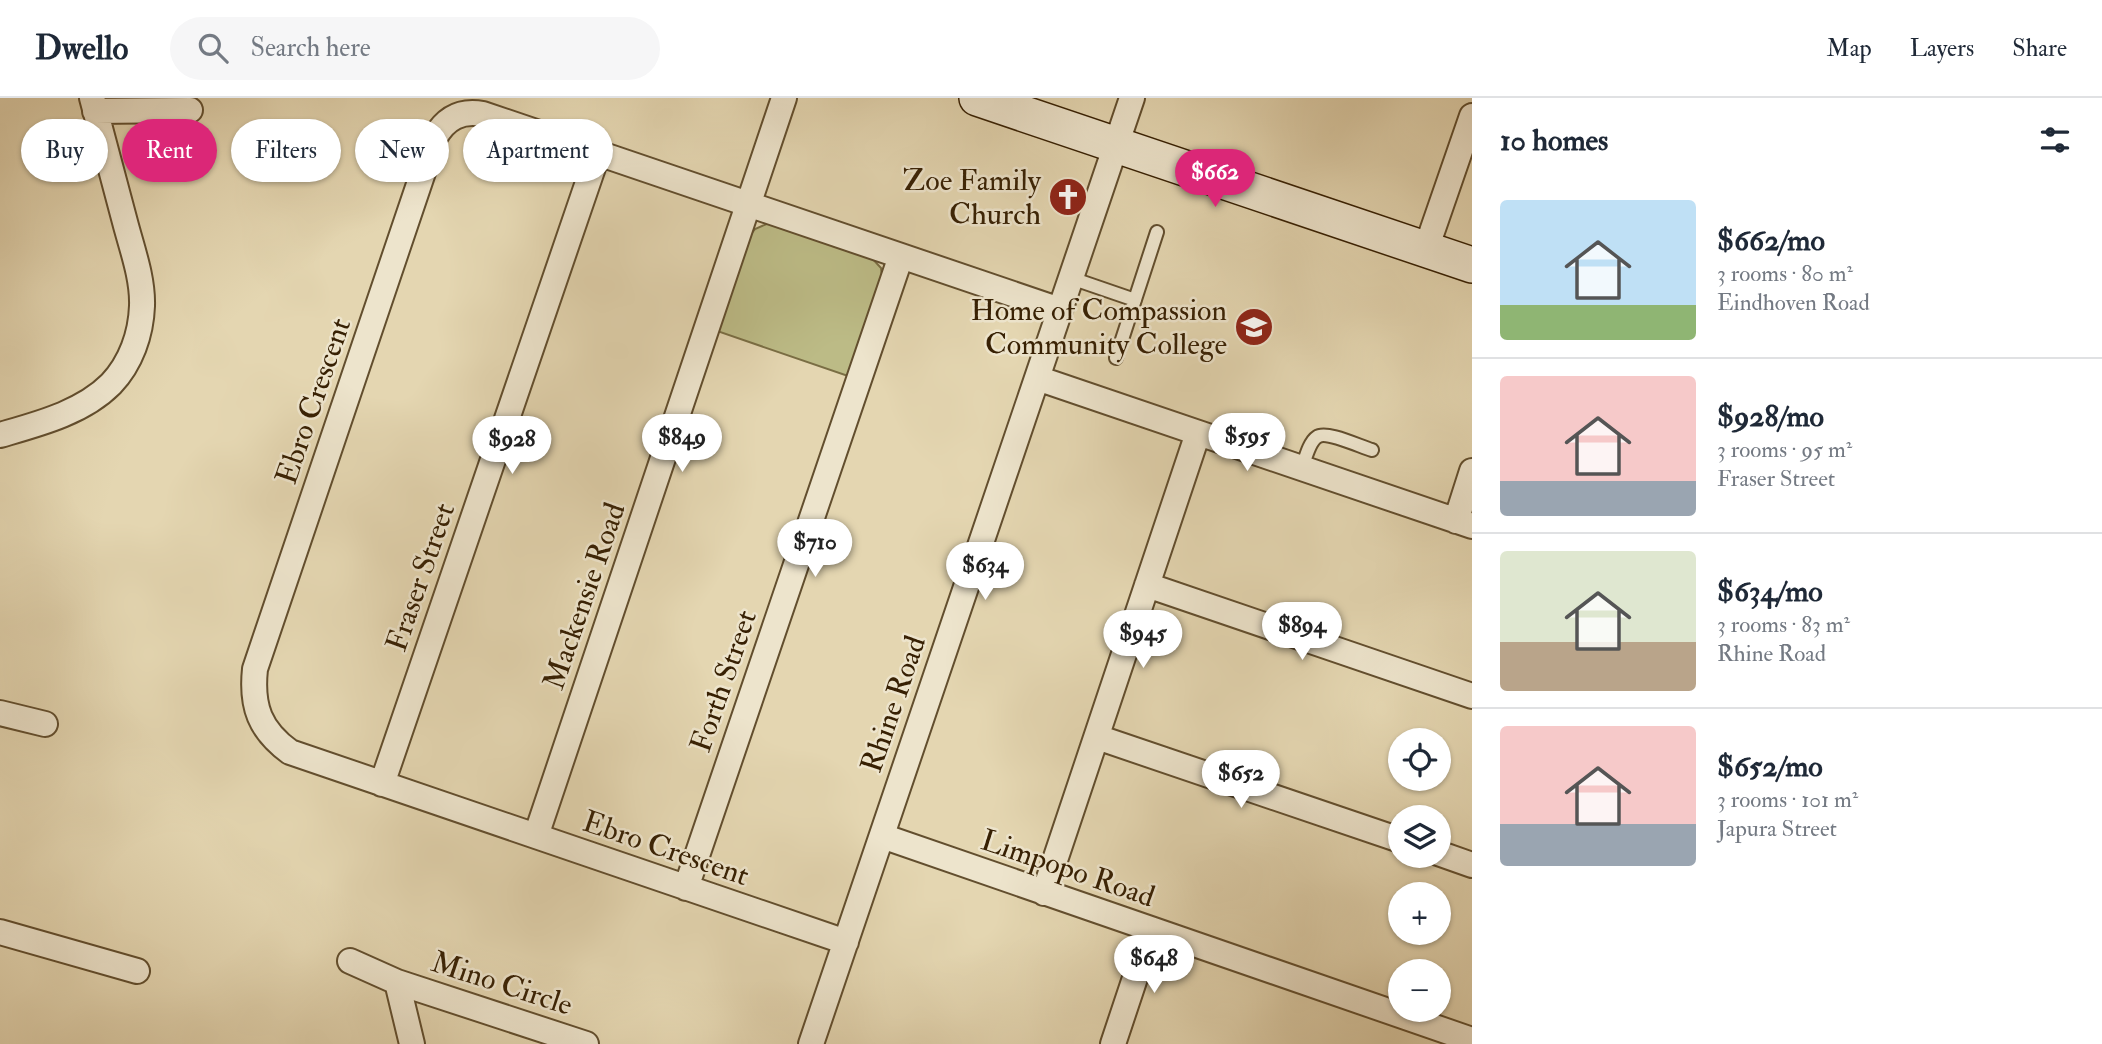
<!DOCTYPE html>
<meta charset="utf-8">
<style>
:root{--surface:#fff;--page:#f6f6f7;--text:#1f2937;--muted:#747a83;--line:#e0e1e3;--accent:#db2777}
body{margin:0;font-family:"IM FELL Double Pica",serif;background:var(--page);color:var(--text);height:100vh;display:flex;flex-direction:column;font-size:26px;white-space:nowrap}
*{box-sizing:border-box;margin:0}
p{font-size:23px;color:var(--muted)}
.icon{flex:none;width:38px;height:38px;fill:none;stroke:currentColor;stroke-width:2;stroke-linecap:round;stroke-linejoin:round}
.map{position:relative;flex:1;overflow:hidden}
.details{display:flex;flex-direction:column;background:var(--surface);width:630px}
.details>*{flex:none}
.hud{position:absolute;left:21px;top:21px;width:665px;height:63px;display:flex;gap:14px}
.controls{position:absolute;left:1388px;top:630px;display:grid;gap:14px}
.controls a{display:grid;place-items:center;width:63px;height:63px;border-radius:50%;background:var(--surface);box-shadow:0 2px 5px #0004;font-size:35px}
.price{position:absolute;translate:-50% -60px;padding:0 16px;border-radius:24px;background:#fff;color:#222;font-size:23px;line-height:46px;filter:drop-shadow(0 2px 4px #0008)}
.price::after{content:'';position:absolute;left:50%;top:42px;width:21px;height:16px;margin-left:-10px;background:inherit;clip-path:polygon(0 0,100% 0,50% 100%)}
.price.active{background:var(--accent);color:#fff}
ul{padding:0;list-style:none}
li{display:flex;align-items:center;gap:21px;height:175px;padding:0 28px}
li+li{border-top:2px solid var(--line)}
li span{display:grid;place-items:center;flex:none;width:196px;height:140px;border-radius:7px;color:#555}
li>.icon{margin-inline-start:auto}
span .icon{width:84px;height:84px;fill:#fffc;stroke-width:1}
li b{font-size:30px}
h2{display:flex;justify-content:space-between;align-items:center;height:84px;padding:0 28px;font-size:30px}
.tag{padding:0 24px;border-radius:32px;background:var(--surface);box-shadow:0 2px 5px #0004;font-size:24px;line-height:63px}
.tag.active{background:var(--accent);color:#fff}
header{display:flex;align-items:center;gap:42px;box-sizing:border-box;height:98px;padding:0 35px;background:var(--surface);border-bottom:2px solid var(--line)}
header strong{font-size:33px}
nav{display:flex;gap:38px;margin-inline-start:auto;font-size:24px}
.search{width:490px;height:63px;background:var(--page);display:flex;align-items:center;gap:18px;box-sizing:border-box;padding:0 24px;border-radius:38px;color:var(--muted);font-size:26px}
main{display:flex;flex:1;min-height:0}
.map>svg:first-child{display:block}
.green{fill:#bcbb86;stroke:#7a6e44;stroke-width:2}
.lines{fill:none;stroke-linecap:round;stroke-linejoin:round}
.lane-casing{stroke:#624e2e;stroke-width:16}
.street-casing{stroke:#624e2e;stroke-width:28}
.secondary-casing{stroke:#372003;stroke-width:38}
.lane{stroke:#ede4cc;stroke-width:12}
.street{stroke:#ede4cc;stroke-width:24}
.secondary{stroke:#ede4cc;stroke-width:35}
.labels{text-anchor:middle;stroke-width:5;stroke-linejoin:round;paint-order:stroke}
.poi-label{font-size:30px;fill:#372003;stroke:#ede4cc;text-anchor:end}
.street-label{font-size:30px;fill:#372003;stroke:#ede4cc}
</style>
<header>
<strong>Dwello</strong>
<div class="search"><svg class="icon" aria-label="search" viewBox="0 0 24 24"><circle cx="10" cy="10" r="6"/><path d="M15 15l6 6"/></svg>Search here</div>
<nav><a>Map</a><a>Layers</a><a>Share</a></nav>
</header>
<main>
<div class="map">
<svg width="1472" height="946" viewBox="0 0 1472 946">
<rect width="100%" height="100%" fill="#e4d6b1"/>
<filter id="stains"><feTurbulence type="fractalNoise" baseFrequency=".00286" numOctaves="4"/><feColorMatrix values="0 0 0 0 .2 0 0 0 0 .09 0 0 0 0 .02 0 0 0 .5 -.17"/></filter>
<radialGradient id="worn" r=".72"><stop offset=".6" stop-color="#630" stop-opacity="0"/><stop offset="1" stop-color="#630" stop-opacity=".3"/></radialGradient>
<path class="green" d="M 769,125 L 870,158 L 881,170 L 882,179 L 848,278 L 717,233 L 750,137 L 755,131 Z"/>
<g class="lines">
<defs>
<path id="lane" d="M 1071,180 L 1135,202
M 1116,260 L 1157,134
M 1302,370 C 1305,362 1309,344 1317,339 C 1326,332 1361,349 1372,352"/>
<path id="street" d="M 95,13 L 190,12
M 1426,151 L 1472,18
M 1037,280 L 1472,428
M 0,337 C 38,326 82,315 111,286 C 131,265 141,236 142,208 C 143,180 132,151 125,124 C 114,83 103,41 92,0
M 1456,423 L 1472,373
M 1147,487 L 1472,598
M 0,615 L 45,626
M 1097,639 L 1400,742
M 382,686 L 598,55
M 536,738 L 784,0
M 882,738 L 1472,942
M 1438,755 L 1472,767
M 686,790 L 901,158
M 1044,795 L 1198,335
M 0,834 L 137,873
M 846,844 L 290,654 C 260,632 251,609 255,571 L 435,39 C 446,20 461,12 483,16 L 1060,212
M 350,863 L 397,884 L 586,946
M 397,884 L 412,946
M 811,946 L 1132,0
M 1113,946 L 1151,832"/>
<path id="secondary" d="M 977,0 L 1472,167"/>
</defs>
<use href="#lane" class="lane-casing"/>
<use href="#street" class="street-casing"/>
<use href="#secondary" class="secondary-casing"/>
<use href="#lane" class="lane"/>
<use href="#street" class="street"/>
<use href="#secondary" class="secondary"/>
</g>
<defs>
<symbol id="church-disc" viewBox="-11 -11 22 22"><circle r="9.5" fill="#8f2418" stroke="#ede4cc"/><path d="M-1.2-6h2.4v3.5h3.3v2.4h-3.3V6h-2.4V-.1h-3.3v-2.4h3.3Z" fill="#fff"/></symbol>
<symbol id="university-disc" viewBox="-11 -11 22 22"><circle r="9.5" fill="#8f2418" stroke="#ede4cc"/><path d="M0-5L7-2L0 1L-7-2ZM-4 1L0 2.5L4 1V4Q0 6-4 4Z" fill="#fff"/></symbol>
</defs>
<g fill-rule="evenodd">
<use href="#church-disc" x="1046" y="77" width="44" height="44"/>
<use href="#university-disc" x="1232" y="207" width="44" height="44"/>
</g>
<g class="labels">
<g class="poi-label">
<text x="1041" y="92">Zoe Family<tspan x="1041" dy="34">Church</tspan></text>
<text x="1227" y="222">Home of Compassion<tspan x="1227" dy="34">Community College</tspan></text>
</g>
<g class="street-label">
<text transform="translate(313 303) rotate(-71)" y="10">Ebro Crescent</text>
<text transform="translate(420 479) rotate(-71)" y="10">Fraser Street</text>
<text transform="translate(584 498) rotate(-71)" y="10">Mackensie Road</text>
<text transform="translate(723 583) rotate(-71)" y="10">Forth Street</text>
<text transform="translate(893 606) rotate(-71)" y="10">Rhine Road</text>
<text transform="translate(666 750) rotate(19)" y="10">Ebro Crescent</text>
<text transform="translate(1068 770) rotate(19)" y="10">Limpopo Road</text>
<text transform="translate(502 885) rotate(18)" y="10">Mino Circle</text>
</g>
</g>
<rect width="100%" height="100%" filter="url(#stains)"/>
<rect width="100%" height="100%" fill="url(#worn)"/>
</svg>
<div class="controls">
<a><svg class="icon" aria-label="locate" viewBox="0 0 24 24"><circle cx="12" cy="12" r="6"/><path d="M12 2v4M12 18v4M2 12h4M18 12h4"/></svg></a>
<a><svg class="icon" aria-label="layers" viewBox="0 0 24 24"><path d="M12 4l9 5-9 5-9-5zM3 14l9 5 9-5"/></svg></a>
<a>+</a>
<a>−</a>
</div>
<b class="price active" style="left:1215px;top:111px">$662</b>
<b class="price" style="left:1247px;top:375px">$595</b>
<b class="price" style="left:682px;top:376px">$849</b>
<b class="price" style="left:512px;top:378px">$928</b>
<b class="price" style="left:815px;top:481px">$710</b>
<b class="price" style="left:985px;top:504px">$634</b>
<b class="price" style="left:1302px;top:564px">$894</b>
<b class="price" style="left:1143px;top:572px">$945</b>
<b class="price" style="left:1241px;top:712px">$652</b>
<b class="price" style="left:1154px;top:897px">$648</b>
<div class="hud">
<a class="tag">Buy</a>
<a class="tag active">Rent</a>
<a class="tag">Filters</a>
<a class="tag">New</a>
<a class="tag">Apartment</a>
</div>
</div>
<section class="details">
<h2>10 homes<svg class="icon" aria-label="filters" viewBox="0 0 24 24"><path d="M4 7h16M4 17h16"/><circle cx="9" cy="7" r="2"/><circle cx="15" cy="17" r="2"/></svg></h2>
<ul>
<li><span style="background:linear-gradient(#bfe0f5 75%,#8fb573 0)"><svg class="icon" aria-label="home" viewBox="0 0 24 24"><path d="M3 11l9-7 9 7M6 9v11h12V9"/></svg></span><div><b>$662/mo</b><p>3 rooms · 80 m²</p><p>Eindhoven Road</p></div></li>
<li><span style="background:linear-gradient(#f6c9c9 75%,#9aa5b1 0)"><svg class="icon" aria-label="home" viewBox="0 0 24 24"><path d="M3 11l9-7 9 7M6 9v11h12V9"/></svg></span><div><b>$928/mo</b><p>3 rooms · 95 m²</p><p>Fraser Street</p></div></li>
<li><span style="background:linear-gradient(#dfe7d0 65%,#b9a48a 0)"><svg class="icon" aria-label="home" viewBox="0 0 24 24"><path d="M3 11l9-7 9 7M6 9v11h12V9"/></svg></span><div><b>$634/mo</b><p>3 rooms · 83 m²</p><p>Rhine Road</p></div></li>
<li><span style="background:linear-gradient(#f6c9c9 70%,#9aa5b1 0)"><svg class="icon" aria-label="home" viewBox="0 0 24 24"><path d="M3 11l9-7 9 7M6 9v11h12V9"/></svg></span><div><b>$652/mo</b><p>3 rooms · 101 m²</p><p>Japura Street</p></div></li>
</ul>
</section>
</main>
